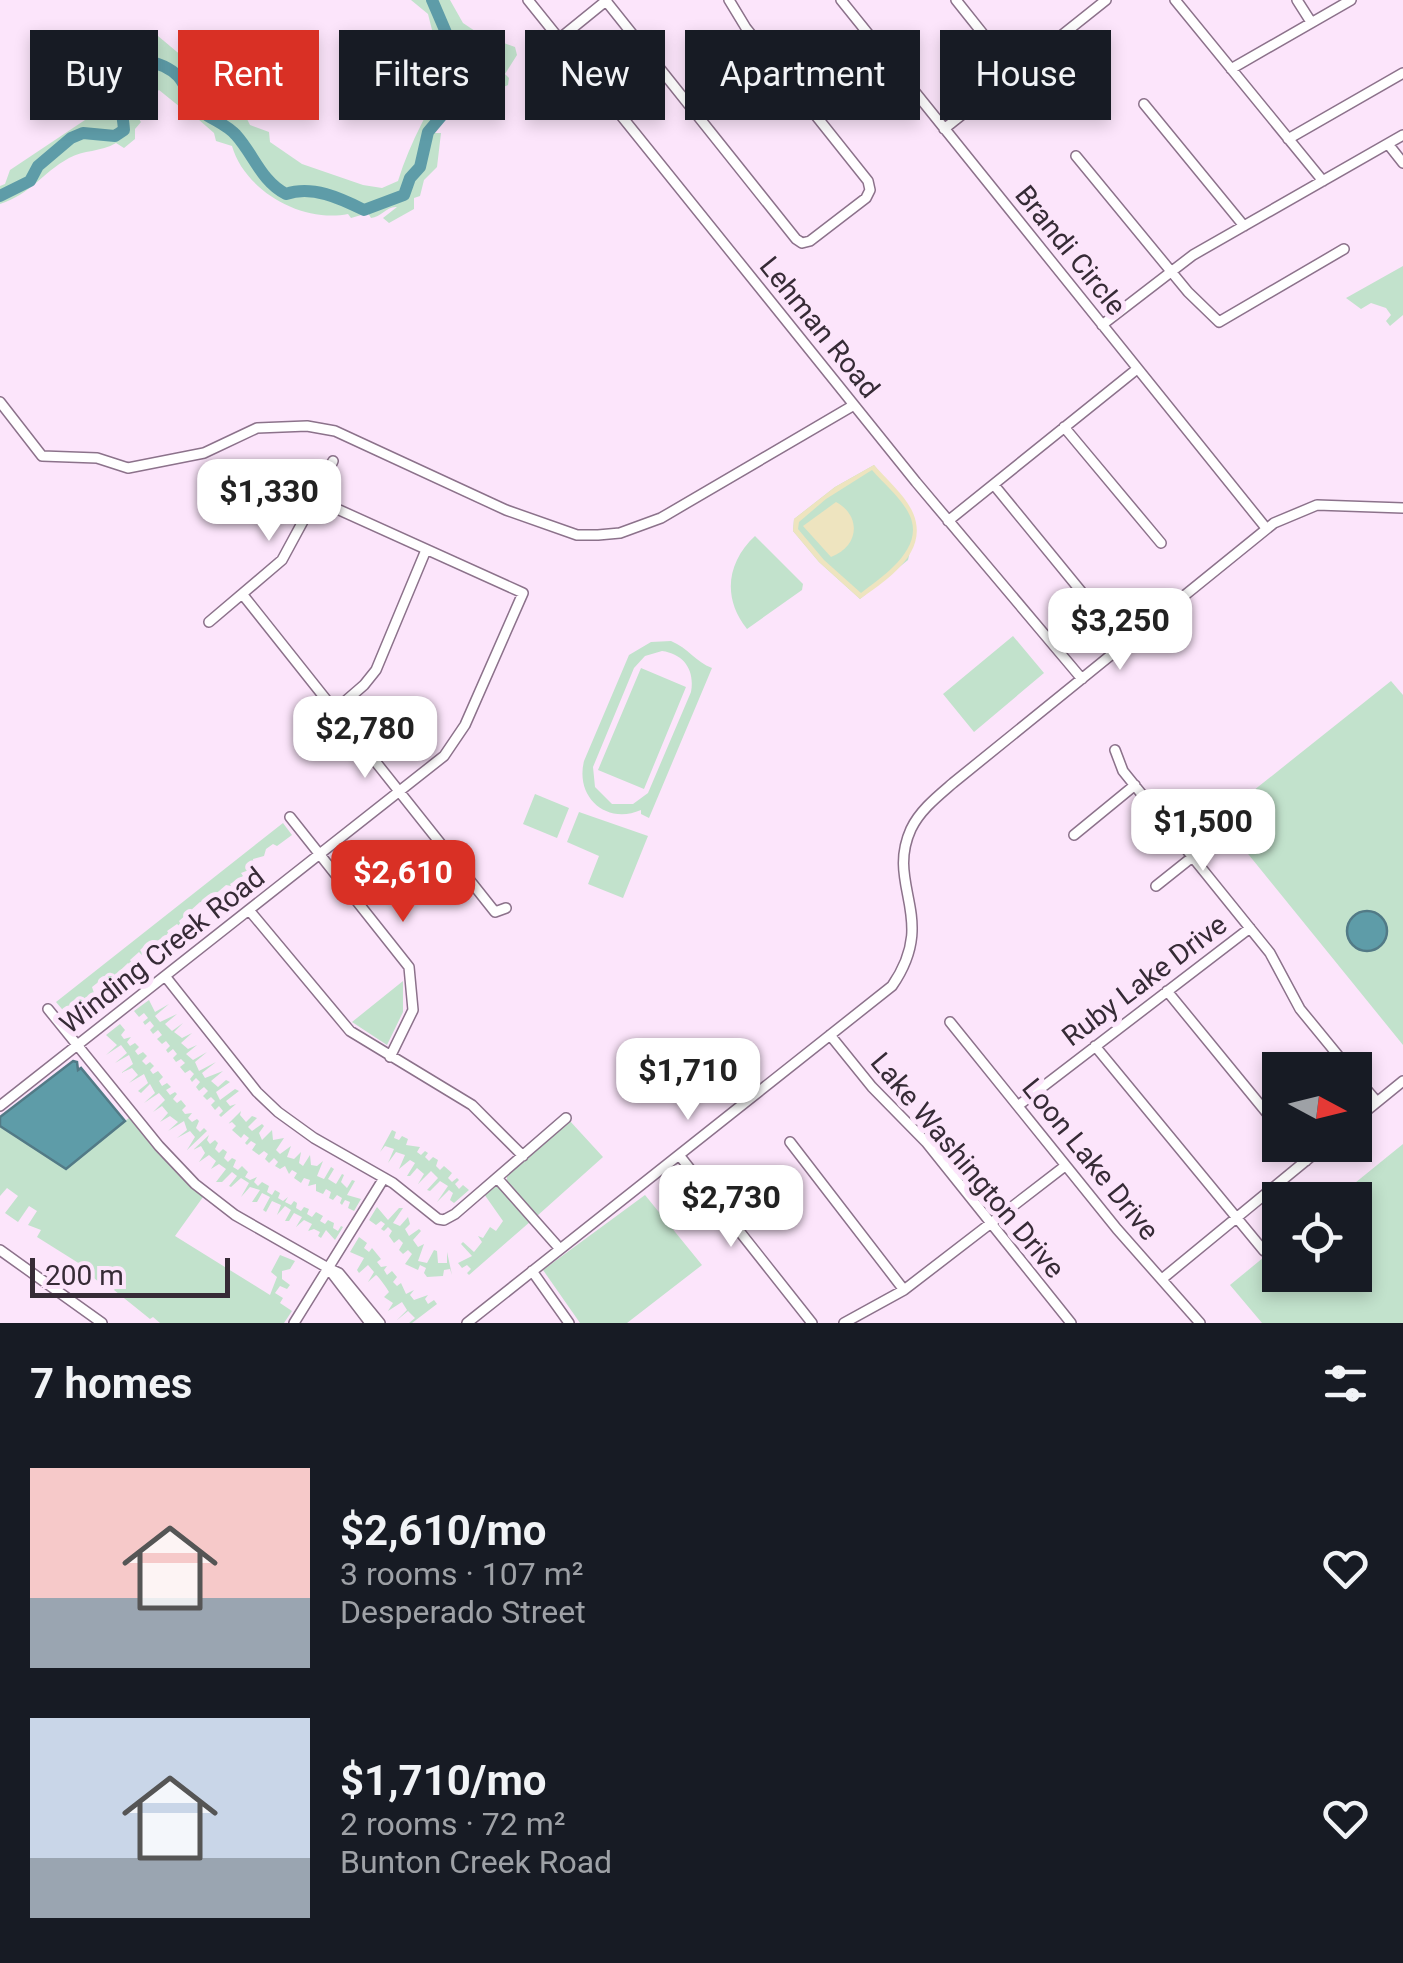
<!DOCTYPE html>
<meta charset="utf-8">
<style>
:root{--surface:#171b24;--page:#20242c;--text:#f1f3f6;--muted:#9ea1a6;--accent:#d93025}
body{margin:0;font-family:Roboto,sans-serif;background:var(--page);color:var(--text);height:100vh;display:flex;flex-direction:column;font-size:38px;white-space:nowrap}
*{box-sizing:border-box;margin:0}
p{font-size:32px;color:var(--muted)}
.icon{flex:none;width:55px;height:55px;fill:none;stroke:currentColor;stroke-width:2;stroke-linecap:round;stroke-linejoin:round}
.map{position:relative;height:1323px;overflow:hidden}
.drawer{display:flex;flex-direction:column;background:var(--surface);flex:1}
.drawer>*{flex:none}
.guide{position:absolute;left:30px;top:30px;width:1345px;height:90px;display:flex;gap:20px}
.needle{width:65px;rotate:97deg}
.controls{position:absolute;left:1262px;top:1052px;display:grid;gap:20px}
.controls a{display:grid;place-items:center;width:110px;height:110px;border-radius:0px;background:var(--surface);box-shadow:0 5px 15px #0003;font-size:50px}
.scale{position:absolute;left:30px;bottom:25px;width:200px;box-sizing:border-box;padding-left:10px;border:5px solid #362b36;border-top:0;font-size:28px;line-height:35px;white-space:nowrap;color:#362b36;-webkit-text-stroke:8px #fce5fb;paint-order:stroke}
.price{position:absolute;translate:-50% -85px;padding:0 22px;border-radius:20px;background:#fff;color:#222;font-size:32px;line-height:65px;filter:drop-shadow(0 2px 5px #0008)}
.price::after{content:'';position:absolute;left:50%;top:60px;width:30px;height:22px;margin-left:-15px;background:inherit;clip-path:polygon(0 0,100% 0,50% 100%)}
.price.current{background:var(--accent);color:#fff}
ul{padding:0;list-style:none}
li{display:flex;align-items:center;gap:30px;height:250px;padding:0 30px}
li span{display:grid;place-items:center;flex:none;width:280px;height:200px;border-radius:0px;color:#555}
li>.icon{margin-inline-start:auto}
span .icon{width:120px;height:120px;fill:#fffc;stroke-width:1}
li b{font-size:42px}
h2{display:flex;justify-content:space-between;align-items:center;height:120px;padding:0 30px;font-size:42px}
.pill{padding:0 35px;border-radius:0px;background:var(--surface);box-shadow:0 5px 15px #0003;font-size:35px;line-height:90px}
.pill.current{background:var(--accent);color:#fff}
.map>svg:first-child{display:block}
.green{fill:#c2e2cc;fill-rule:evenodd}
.sand{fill:#eee4bf;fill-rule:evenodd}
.water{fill:#5e9ca8;stroke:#527a86;stroke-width:2.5}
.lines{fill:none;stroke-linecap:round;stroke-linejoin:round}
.river{stroke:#5e9ca8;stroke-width:12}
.minor-casing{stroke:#8c728b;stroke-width:12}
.minor{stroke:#fff;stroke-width:9}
.labels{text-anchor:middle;stroke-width:10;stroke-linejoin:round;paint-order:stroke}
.street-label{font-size:28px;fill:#362b36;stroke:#fce5fb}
</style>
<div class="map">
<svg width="1403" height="1323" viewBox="0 0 1403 1323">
<rect width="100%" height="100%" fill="#fce5fb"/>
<path class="green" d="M 411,0 L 450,0 L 463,23 L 475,31 L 476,63 L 491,63 L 492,53 L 501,42 L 515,47 L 517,55 L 505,74 L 509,78 L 508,85 L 499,89 L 490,81 L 476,101 L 455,105 L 458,112 L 453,119 L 446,117 L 432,133 L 441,133 L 437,167 L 424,180 L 420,196 L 414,198 L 414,209 L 389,223 L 383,218 L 397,207 C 387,206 381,217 371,218 L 368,213 L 351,218 L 348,214 C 302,223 245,191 232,146 L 216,141 L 214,133 L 198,119 L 203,111 L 194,105 L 184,117 L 180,107 L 159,90 L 153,95 L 154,113 L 134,112 L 141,122 L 135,129 L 135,139 L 124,148 L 116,143 C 101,152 83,150 69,158 C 42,173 31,194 0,204 L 0,186 L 5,184 L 10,170 L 112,102 C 105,67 126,48 158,36 L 195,67 L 223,102 L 239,103 L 250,125 L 269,132 L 270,142 L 302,164 L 363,185 L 382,188 L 398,181 C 410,141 432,105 451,67 L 432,30 L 428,14 Z
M 1403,266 L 1403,315 L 1390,326 L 1386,321 L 1391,315 L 1386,308 L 1371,303 L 1361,309 L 1346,298 Z
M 874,465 L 913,514 L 915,530 L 908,560 L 860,599 L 819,562 L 793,531 L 794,519 L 835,487 Z
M 755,536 L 803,584 L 802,590 L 747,629 C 722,598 727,562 755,536 Z
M 1013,636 L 1044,673 L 974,732 L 943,694 Z
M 671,641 C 688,648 696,662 712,668 L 649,818 L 641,814 L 641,810 C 606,825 575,797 584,761 L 629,655 L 651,642 ZM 662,651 C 684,654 695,670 691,692 L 648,793 L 633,804 L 612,804 L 595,787 L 593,767 L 634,668 L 645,656 Z
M 641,668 L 686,687 L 644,789 L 598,770 Z
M 1391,681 L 1403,695 L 1403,1045 L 1219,818 Z
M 535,794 L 569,808 L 557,838 L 523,824 Z
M 579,812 L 648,836 L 623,898 L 588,884 L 599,856 L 567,842 Z
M 283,823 L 292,835 L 277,846 L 273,844 L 266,849 L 264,856 L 253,859 L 254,868 L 241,873 L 243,876 L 230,884 L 231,886 L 226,885 L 205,903 L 200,902 L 179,921 L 184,930 L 177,924 L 167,931 L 174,941 L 166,936 L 157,943 L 158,947 L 150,941 L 140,950 L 149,963 L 139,952 L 130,960 L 138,972 L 128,963 L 107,983 L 101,980 L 92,987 L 94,993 L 82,1003 L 79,1001 L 68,1006 L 71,1011 L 67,1015 L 56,1002 Z
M 403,981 L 403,1012 L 387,1045 L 352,1022 Z
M 149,1000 L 155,1012 L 169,1004 L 155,1016 L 160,1022 L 177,1014 L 165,1024 L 172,1031 L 183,1023 L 174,1032 L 182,1038 L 192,1033 L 181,1043 L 188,1049 L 197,1045 L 186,1054 L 193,1060 L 207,1052 L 195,1062 L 199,1071 L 216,1062 L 202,1073 L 205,1078 L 223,1071 L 211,1081 L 218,1087 L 226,1080 L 230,1082 L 216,1092 L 220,1100 L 235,1089 L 239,1091 L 226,1101 L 230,1106 L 236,1104 L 221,1117 L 219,1115 L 223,1111 L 219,1106 L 215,1110 L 211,1105 L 215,1101 L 211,1097 L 207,1100 L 203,1096 L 208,1091 L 204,1087 L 199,1091 L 196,1087 L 200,1082 L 196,1078 L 192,1082 L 190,1079 L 194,1074 L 190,1070 L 185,1073 L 180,1067 L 185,1063 L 181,1059 L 176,1062 L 173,1058 L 177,1054 L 173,1049 L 168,1053 L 166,1050 L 170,1046 L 166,1041 L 162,1044 L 157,1039 L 162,1035 L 158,1030 L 153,1034 L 150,1030 L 154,1026 L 150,1021 L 145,1025 L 143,1022 L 148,1018 L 144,1013 L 139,1017 L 134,1011 Z
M 120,1024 L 125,1030 L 121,1035 L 124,1039 L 131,1037 L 127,1042 L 130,1046 L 135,1043 L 139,1047 L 135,1051 L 138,1055 L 143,1052 L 147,1056 L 142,1061 L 146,1065 L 150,1062 L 154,1066 L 150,1070 L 153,1074 L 158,1071 L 163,1077 L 159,1081 L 162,1086 L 167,1083 L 171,1087 L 166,1090 L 170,1095 L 175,1092 L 177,1094 L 173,1099 L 177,1103 L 181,1100 L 186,1106 L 182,1110 L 185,1114 L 192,1113 L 188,1118 L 192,1122 L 197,1119 L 199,1121 L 196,1128 L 200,1132 L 204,1128 L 207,1131 L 187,1150 L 195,1137 L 190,1131 L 177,1138 L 187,1130 L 184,1121 L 168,1131 L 178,1122 L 170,1116 L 160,1122 L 168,1113 L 162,1106 L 153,1112 L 165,1100 L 159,1093 L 144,1103 L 155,1093 L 150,1084 L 141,1093 L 138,1091 L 148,1083 L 144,1074 L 129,1083 L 138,1075 L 132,1068 L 121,1073 L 133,1064 L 129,1055 L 115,1063 L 127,1053 L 121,1045 L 106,1055 L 117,1045 L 106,1035 Z
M 241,1111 L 240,1115 L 246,1122 L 252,1116 L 257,1118 L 248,1127 L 252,1131 L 262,1124 L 264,1126 L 259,1133 L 262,1140 L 272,1130 L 273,1140 L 284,1138 L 276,1150 L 280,1154 L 291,1146 L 287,1157 L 294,1159 L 301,1152 L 299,1163 L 303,1166 L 310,1155 L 311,1165 L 317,1166 L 323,1161 L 317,1176 L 324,1179 L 331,1167 L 334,1169 L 328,1179 L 336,1184 L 342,1174 L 344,1175 L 341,1182 L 347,1188 L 352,1180 L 355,1181 L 347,1195 L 361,1199 L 354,1211 L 348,1208 L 350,1202 L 345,1200 L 342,1205 L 340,1203 L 342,1198 L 337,1195 L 333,1200 L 329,1198 L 331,1192 L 326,1189 L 323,1194 L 316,1191 L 316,1184 L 308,1186 L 310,1180 L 304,1178 L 301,1183 L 294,1178 L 297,1173 L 292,1170 L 289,1174 L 285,1166 L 280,1169 L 275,1166 L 278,1162 L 274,1158 L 269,1163 L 265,1159 L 268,1154 L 264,1151 L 259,1155 L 252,1150 L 256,1144 L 251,1141 L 247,1145 L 245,1143 L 249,1138 L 244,1134 L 241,1138 L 232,1130 L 236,1126 L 232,1122 L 228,1124 Z
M 130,1117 L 165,1159 L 203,1197 L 175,1236 L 270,1295 L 277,1277 L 271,1272 L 280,1255 L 295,1261 L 290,1269 L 282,1271 L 282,1279 L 290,1285 L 287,1289 L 280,1286 L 275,1293 L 283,1298 L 280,1303 L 292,1311 L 284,1323 L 160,1323 L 153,1317 L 150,1319 L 114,1290 L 122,1280 L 111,1270 L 100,1283 L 88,1273 L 88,1269 L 37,1237 L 41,1230 L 28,1225 L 37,1211 L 29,1206 L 18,1222 L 5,1213 L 18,1196 L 7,1188 L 0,1196 L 0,1127 L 66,1169 Z
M 569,1120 L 603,1157 L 537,1216 L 507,1183 L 507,1176 Z
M 392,1130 L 396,1132 L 394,1138 L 399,1140 L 402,1136 L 408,1139 L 406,1145 L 420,1147 L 417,1152 L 421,1155 L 425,1151 L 428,1153 L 425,1157 L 429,1161 L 433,1157 L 438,1160 L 436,1166 L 440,1170 L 444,1166 L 452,1173 L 448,1178 L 452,1182 L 457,1178 L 459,1180 L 455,1184 L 459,1189 L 463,1185 L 469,1190 L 454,1203 L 450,1200 L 453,1193 L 449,1190 L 437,1202 L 448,1186 L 440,1181 L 430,1191 L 427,1190 L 438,1178 L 431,1171 L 418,1184 L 424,1174 L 417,1168 L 410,1176 L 407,1176 L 415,1163 L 410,1160 L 399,1169 L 405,1155 L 396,1152 L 388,1163 L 394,1149 L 385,1146 L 380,1152 Z
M 209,1135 L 207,1140 L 210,1144 L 215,1140 L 218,1143 L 215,1149 L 219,1153 L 223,1149 L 227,1152 L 224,1158 L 228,1162 L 232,1158 L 236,1160 L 233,1167 L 238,1170 L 242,1166 L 248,1172 L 245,1177 L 250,1180 L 257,1177 L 254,1182 L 258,1186 L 262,1182 L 269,1186 L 267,1192 L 272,1195 L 275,1190 L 280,1193 L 278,1198 L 283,1201 L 288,1197 L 285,1202 L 291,1205 L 294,1201 L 297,1203 L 296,1208 L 301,1211 L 304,1207 L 309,1209 L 307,1214 L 312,1217 L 316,1212 L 323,1216 L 320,1221 L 325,1224 L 328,1220 L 334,1223 L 333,1228 L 338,1231 L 341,1226 L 343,1227 L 335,1240 L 326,1230 L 321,1238 L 318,1236 L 320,1232 L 314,1229 L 308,1231 L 312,1224 L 304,1220 L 296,1227 L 302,1217 L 294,1213 L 289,1221 L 285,1221 L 291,1210 L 285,1206 L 277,1215 L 281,1205 L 272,1201 L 266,1212 L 263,1210 L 270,1197 L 262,1193 L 257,1202 L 252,1202 L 260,1190 L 250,1187 L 241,1197 L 249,1183 L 241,1178 L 231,1187 L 229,1186 L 237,1176 L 232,1172 L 222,1182 L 216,1182 L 226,1169 L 219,1164 L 211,1169 L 216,1161 L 209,1155 L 199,1162 L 205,1153 L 201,1146 L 193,1150 Z
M 1403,1144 L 1403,1323 L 1262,1323 L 1230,1285 L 1280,1244 L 1280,1275 L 1355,1275 L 1355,1200 L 1334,1200 Z
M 493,1187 L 500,1187 L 531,1221 L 469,1275 L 467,1273 L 471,1269 L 467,1265 L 462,1268 L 458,1263 L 472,1256 L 461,1244 L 463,1242 L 474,1252 L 482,1242 L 478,1236 L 483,1238 L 490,1227 L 496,1231 L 503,1221 L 484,1194 Z
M 645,1195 L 702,1265 L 627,1323 L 580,1323 L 543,1270 Z
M 377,1207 L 388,1220 L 399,1208 L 403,1208 L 393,1223 L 400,1226 L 408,1217 L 410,1224 L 405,1229 L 409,1236 L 419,1229 L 421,1231 L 413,1240 L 418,1247 L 424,1244 L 418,1261 L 427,1263 L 434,1250 L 437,1251 L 438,1263 L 447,1263 L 447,1252 L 452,1275 L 450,1269 L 444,1270 L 443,1276 L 427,1277 L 424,1273 L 426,1268 L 420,1265 L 418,1270 L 405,1264 L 412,1254 L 408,1250 L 403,1254 L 399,1250 L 403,1243 L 399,1239 L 394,1243 L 389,1236 L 392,1231 L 388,1227 L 384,1231 L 381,1229 L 385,1224 L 381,1221 L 376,1225 L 369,1220 Z
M 359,1237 L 367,1243 L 364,1248 L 369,1252 L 372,1248 L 381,1259 L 377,1262 L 381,1267 L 387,1266 L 384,1270 L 387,1275 L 392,1271 L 397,1277 L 393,1282 L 397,1286 L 401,1283 L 406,1294 L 414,1290 L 410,1295 L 414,1300 L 428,1295 L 425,1299 L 428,1304 L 434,1300 L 437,1304 L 412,1323 L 409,1323 L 415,1318 L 408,1311 L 396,1321 L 407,1310 L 402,1302 L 388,1311 L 393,1303 L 384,1297 L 389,1292 C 386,1287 379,1277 376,1275 L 368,1282 L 374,1272 L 368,1265 L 359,1273 L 357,1270 L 364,1258 L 350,1252 Z"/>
<path class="sand" d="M 874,465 C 886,479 906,496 913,513 C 930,553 886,580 860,599 L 819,562 L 793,531 L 794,519 L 835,487 ZM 872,470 C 883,483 900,497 908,512 C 928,547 883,576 861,593 L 824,560 L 798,529 L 799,522 L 826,499 Z
M 836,502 C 862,516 859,547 831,557 L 803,526 Z"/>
<path class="water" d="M1347 931a20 20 0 1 1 40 0a20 20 0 1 1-40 0Z
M 73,1061 L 77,1062 L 78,1070 L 81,1068 L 125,1121 L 66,1169 L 0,1126 L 0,1117 Z"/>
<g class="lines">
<path class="river" d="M 0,196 L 30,181 L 38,166 L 71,138 L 83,133 L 115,136 L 124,130 C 123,113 117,95 121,77 C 127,50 164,62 178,76 C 186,85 187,94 193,103 C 203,117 225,122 236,135 C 254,155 261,181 286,194 C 312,185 340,198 364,210 L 404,195 L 410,178 L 420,167 L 428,132 L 444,113 L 458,79 L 460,65 L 432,0"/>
<defs>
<path id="minor" d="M 528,0 L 916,482 L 1082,679
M 841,0 L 1266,528
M 956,0 L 1015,74
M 1175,0 L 1323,181
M 1297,0 L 1311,22
M 606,1 L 796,239 L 802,243 L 810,241 L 866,198 L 870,190 L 868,181 L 746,28 L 729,0
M 559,39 L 607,0
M 1231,69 L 1351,0
M 1144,104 L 1244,226
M 944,129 L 1106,0
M 1288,139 L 1403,73
M 1388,144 L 1403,163
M 1076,156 L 1188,292 L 1219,322 L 1344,249
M 1102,325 L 1193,255 L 1403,135
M 0,402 L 42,456 L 97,458 L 128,468 L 204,453 L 257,428 L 307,426 L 335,431 L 506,510 L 577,535 L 598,535 L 620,533 L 661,518 L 854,405
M 1064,427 L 1161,543
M 994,485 L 1089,601
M 315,499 L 333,461
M 948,521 L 1137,369
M 243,595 L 495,912 L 506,908
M 334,711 L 364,685 L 376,670 L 426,550
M 1115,750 L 1123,771 L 1270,953 L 1300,1009 L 1350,1070
M 290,817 L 409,967 L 413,1010 L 390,1057
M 1074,835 L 1135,785
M 1156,886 L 1225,831
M 249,910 L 350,1031 L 472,1105 L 523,1156
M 165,976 L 257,1092 L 278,1112 L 314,1138 L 393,1183 L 438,1219 L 444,1220 L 455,1214 L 566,1118
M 1167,991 L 1280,1129
M 48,1009 L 159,1146 L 195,1184 L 235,1215 L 328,1268
M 950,1022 L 1117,1229 L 1200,1323
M 830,1035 L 872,1087 L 926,1142 L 1071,1323
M 1095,1046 L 1264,1251
M 1355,1076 L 1377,1102
M 1019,1105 L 1250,928
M 0,1106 L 444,756 L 465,725 L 523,593 L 315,499 L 282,560 L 209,622
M 1355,1120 L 1403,1081
M 790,1142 L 904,1290
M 1293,1145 L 1306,1161
M 679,1155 L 812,1323
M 498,1179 L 560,1249
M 0,1250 L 102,1323
M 532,1271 L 569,1323
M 1162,1279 L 1325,1145
M 294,1323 L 384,1178
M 370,1323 L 328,1268 L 339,1273 L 380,1323
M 467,1323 L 892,986 C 939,918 885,886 911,829 C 920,810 938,796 953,783 L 1274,523 L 1317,505 L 1403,508
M 844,1323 L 904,1290 L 1065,1166"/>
</defs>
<use href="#minor" class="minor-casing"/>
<use href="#minor" class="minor"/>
</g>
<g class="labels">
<g class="street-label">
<text transform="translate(1071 250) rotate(51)" y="10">Brandi Circle</text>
<text transform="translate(820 327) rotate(51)" y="10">Lehman Road</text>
<text transform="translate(162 950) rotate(-38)" y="10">Winding Creek Road</text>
<text transform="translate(1144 980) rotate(-37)" y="10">Ruby Lake Drive</text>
<text transform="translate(1091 1159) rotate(51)" y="10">Loon Lake Drive</text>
<text transform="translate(968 1165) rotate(50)" y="10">Lake Washington Drive</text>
</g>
</g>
</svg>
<div class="controls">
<a><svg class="needle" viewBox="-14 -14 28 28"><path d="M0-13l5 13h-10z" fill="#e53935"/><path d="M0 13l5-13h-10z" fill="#9ea1a6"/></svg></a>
<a><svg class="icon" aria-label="locate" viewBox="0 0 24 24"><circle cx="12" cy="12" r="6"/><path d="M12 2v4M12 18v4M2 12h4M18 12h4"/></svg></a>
</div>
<div class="scale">200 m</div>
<b class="price" style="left:269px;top:544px">$1,330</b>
<b class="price" style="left:1120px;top:673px">$3,250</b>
<b class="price" style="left:365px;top:781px">$2,780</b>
<b class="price" style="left:1203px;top:874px">$1,500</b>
<b class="price current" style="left:403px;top:925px">$2,610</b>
<b class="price" style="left:688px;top:1123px">$1,710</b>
<b class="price" style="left:731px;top:1250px">$2,730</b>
<div class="guide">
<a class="pill">Buy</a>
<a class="pill current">Rent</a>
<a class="pill">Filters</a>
<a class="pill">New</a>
<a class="pill">Apartment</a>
<a class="pill">House</a>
</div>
</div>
<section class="drawer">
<h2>7 homes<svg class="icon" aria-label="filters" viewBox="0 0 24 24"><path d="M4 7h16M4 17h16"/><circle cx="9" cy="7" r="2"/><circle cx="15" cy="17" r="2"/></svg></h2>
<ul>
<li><span style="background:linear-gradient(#f6c9c9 65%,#9aa5b1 0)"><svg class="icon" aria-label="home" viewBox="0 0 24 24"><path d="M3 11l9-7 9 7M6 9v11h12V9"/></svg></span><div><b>$2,610/mo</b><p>3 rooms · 107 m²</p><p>Desperado Street</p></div><svg class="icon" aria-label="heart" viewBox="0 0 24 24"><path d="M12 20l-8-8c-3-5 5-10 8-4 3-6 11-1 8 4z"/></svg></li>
<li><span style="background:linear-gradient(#c9d6e8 70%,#9aa5b1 0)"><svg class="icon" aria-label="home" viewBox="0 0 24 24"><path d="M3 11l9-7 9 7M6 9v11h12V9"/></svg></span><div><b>$1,710/mo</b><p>2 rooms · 72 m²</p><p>Bunton Creek Road</p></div><svg class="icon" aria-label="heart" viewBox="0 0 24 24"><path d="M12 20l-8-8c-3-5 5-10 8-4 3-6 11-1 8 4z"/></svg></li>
</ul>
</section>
